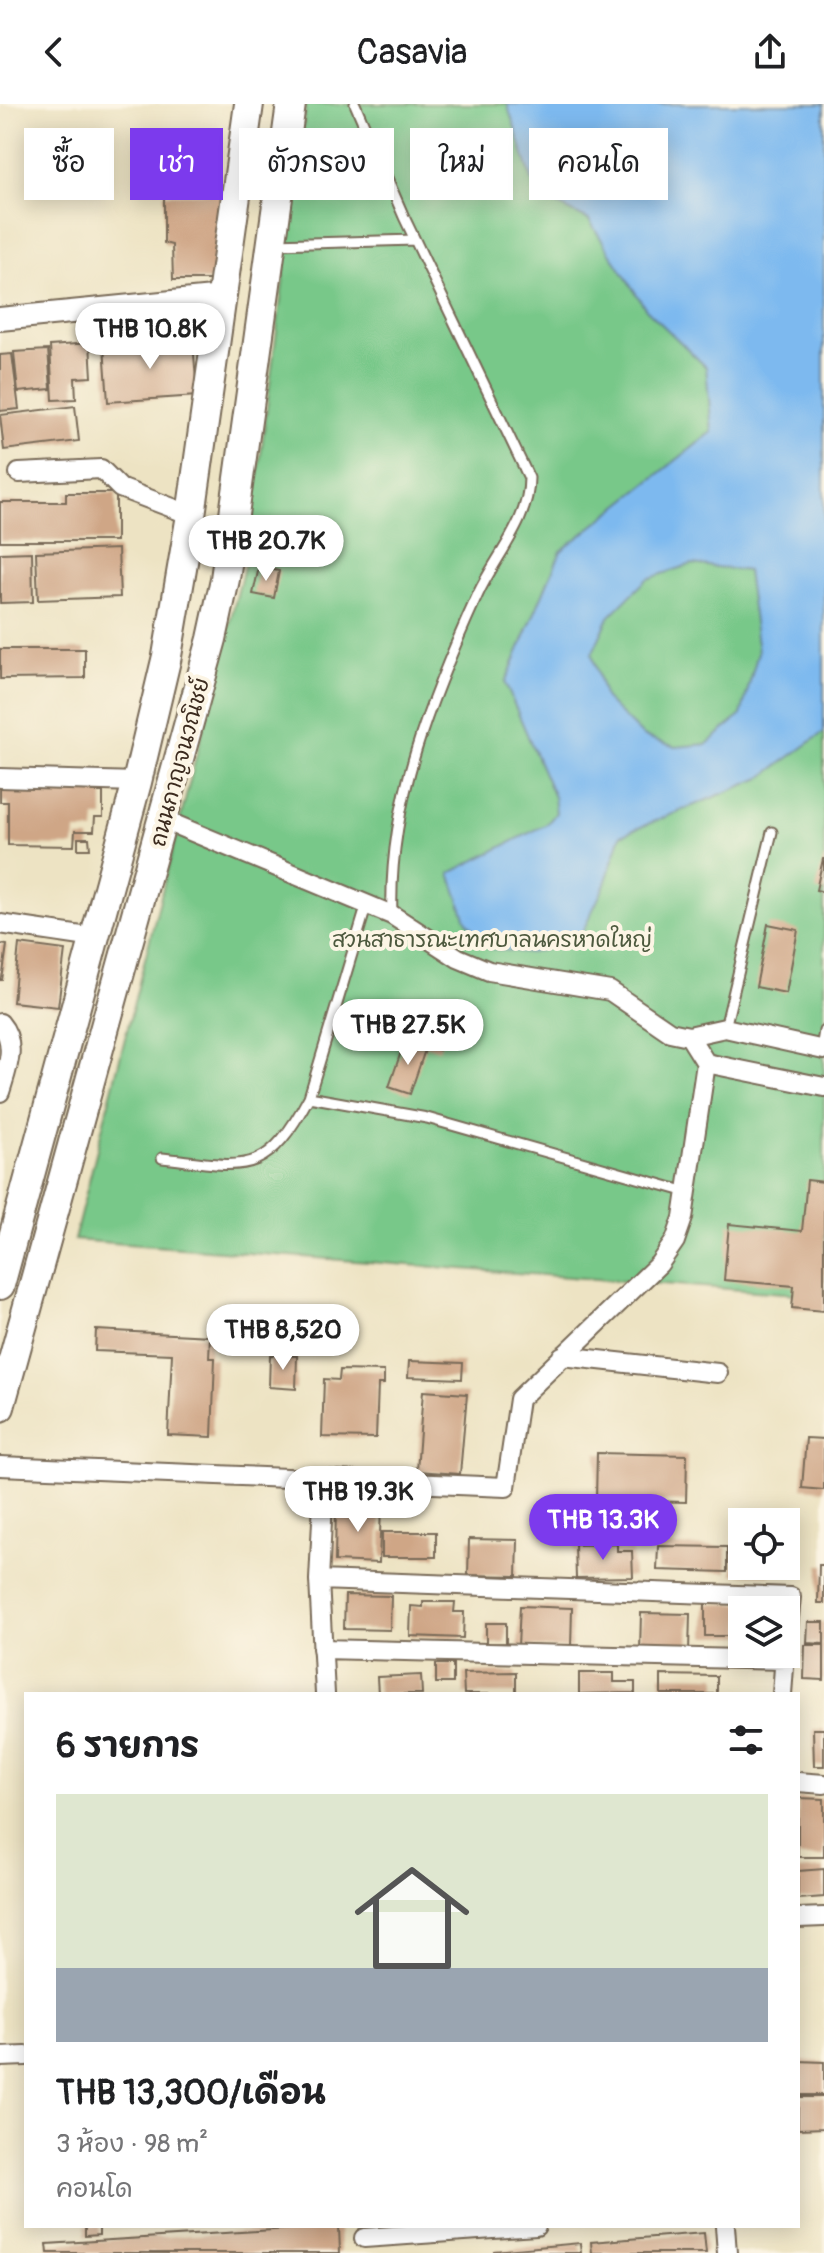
<!DOCTYPE html>
<html lang="th">
<meta charset="utf-8">
<style>
:root{--surface:#fff;--page:#f2f2f2;--text:#202124;--muted:#757577;--line:#e0e0e0;--accent:#7c3aed}
body{margin:0;font-family:Pangolin,"Playpen Sans Thai",sans-serif;background:var(--page);color:var(--text);height:100vh;display:flex;flex-direction:column;font-size:30px;white-space:nowrap}
*{box-sizing:border-box;margin:0}
p{font-size:26px;color:var(--muted)}
.icon{flex:none;width:44px;height:44px;fill:none;stroke:currentColor;stroke-width:2;stroke-linecap:round;stroke-linejoin:round}
.map{position:relative;flex:1;overflow:hidden}
.details{position:absolute;left:24px;top:1588px;width:776px;height:536px;display:flex;flex-direction:column;background:var(--surface);border-radius:0px;box-shadow:0 4px 20px #0003}
.details>*{flex:none}
.top-card{position:absolute;left:24px;top:24px;width:776px;height:72px;display:flex;gap:16px}
.tools{position:absolute;left:728px;top:1404px;display:grid;gap:16px}
.tools a{display:grid;place-items:center;width:72px;height:72px;border-radius:0px;background:var(--surface);box-shadow:0 4px 20px #0003;font-size:40px}
.price{position:absolute;translate:-50% -68px;padding:0 18px;border-radius:28px;background:#fff;color:#222;font-size:26px;line-height:52px;filter:drop-shadow(0 2px 4px #0008)}
.price::after{content:'';position:absolute;left:50%;top:48px;width:24px;height:18px;margin-left:-12px;background:inherit;clip-path:polygon(0 0,100% 0,50% 100%)}
.price.current{background:var(--accent);color:#fff}
ul{padding:0;list-style:none}
li{display:grid;align-content:center;gap:16px;height:424px;padding:0 32px}
li+li{border-top:2px solid var(--line)}
li span{display:grid;place-items:center;height:248px;border-radius:0px;color:#555}
li>.icon{margin-inline-start:auto}
span .icon{width:144px;height:144px;fill:#fffc;stroke-width:1}
li b{font-size:34px}
h2{display:flex;justify-content:space-between;align-items:center;height:96px;padding:0 32px;font-size:34px}
.tag{padding:0 28px;border-radius:0px;background:var(--surface);box-shadow:0 4px 20px #0003;font-size:28px;line-height:72px}
.tag.current{background:var(--accent);color:#fff}
header{display:flex;justify-content:space-between;align-items:center;height:104px;padding:0 32px;background:var(--surface);font-size:36px;font-weight:600}
.map>svg:first-child{display:block}
.green{fill:#78c889;stroke:#5a7954;stroke-width:2}
.water{fill:#7db9ef;stroke:#5c7286;stroke-width:2;fill-rule:evenodd}
.building{fill:#cfa686}
.lines{fill:none;stroke-linecap:round;stroke-linejoin:round}
.service-casing{stroke:#796b58;stroke-width:13}
.minor-casing{stroke:#796b58;stroke-width:22}
.tertiary-casing{stroke:#796b58;stroke-width:26}
.primary-casing{stroke:#796b58;stroke-width:32}
.service{stroke:#fff;stroke-width:9}
.minor{stroke:#fff;stroke-width:18}
.tertiary{stroke:#fff;stroke-width:22}
.primary{stroke:#fff;stroke-width:28}
.labels{text-anchor:middle;stroke-width:8;stroke-linejoin:round;paint-order:stroke}
.street-label{font-size:22px;fill:#3b2a1e;stroke:#fcf5e5}
.park-label{font-size:22px;fill:#4d593e;stroke:#fcf5e5}
</style>
<header><svg class="icon" aria-label="back" viewBox="0 0 24 24"><path d="M15 5l-7 7 7 7"/></svg>Casavia<svg class="icon" aria-label="share" viewBox="0 0 24 24"><path d="M12 15V3M7 8l5-5 5 5M5 13v7h14v-7"/></svg></header>
<div class="map">
<svg width="824" height="2149" viewBox="0 0 824 2149">
<rect width="100%" height="100%" fill="#fcf5e5"/>
<filter id="ink" filterUnits="userSpaceOnUse"><feTurbulence type="fractalNoise" baseFrequency=".0125" numOctaves="2"/><feDisplacementMap in="SourceGraphic" scale="16" xChannelSelector="R" yChannelSelector="G"/><feConvolveMatrix kernelMatrix="1 2 1 2 8 2 1 2 1" color-interpolation-filters="sRGB"/></filter>
<filter id="wash" filterUnits="userSpaceOnUse"><feTurbulence type="fractalNoise" baseFrequency=".006" numOctaves="4" result="noise"/><feDisplacementMap in="SourceGraphic" scale="32" xChannelSelector="R" yChannelSelector="G"/><feGaussianBlur stdDeviation="1.8" result="paint"/><feColorMatrix in="noise" values="0 0 0 0 0 0 0 0 0 0 0 0 0 0 0 0 0 1.4 0 .05"/><feComposite in="paint" operator="in"/></filter>
<g filter="url(#wash)">
<rect width="100%" height="100%" fill="#ede3c3"/>
<path class="green" d="M 306,0 L 824,0 L 824,1192 L 74,1136 L 249,443 Z"/>
<path class="water" d="M 507,0 L 824,0 L 824,628 L 761,674 L 621,731 L 604,783 L 578,837 L 530,849 L 488,844 L 466,816 L 450,769 L 547,720 L 556,709 L 554,693 L 505,579 L 561,447 L 712,328 L 706,263 L 646,205 L 589,116 L 537,91 ZM 692,460 L 747,467 L 758,548 L 741,611 L 707,640 L 676,643 L 643,632 L 605,595 L 592,550 L 609,513 L 647,475 Z"/>
<g id="blocks">
<path class="building" d="M 221,89 L 222,176 L 173,176 L 172,141 L 164,139 L 164,90 Z
M 193,236 L 197,292 L 108,298 L 104,242 Z
M 90,239 L 92,273 L 75,274 L 76,295 L 53,296 L 50,242 Z
M 48,246 L 51,285 L 18,288 L 14,248 Z
M 12,250 L 19,305 L 0,307 L 0,251 Z
M 75,302 L 79,337 L 4,346 L 0,311 Z
M 66,389 L 116,389 L 116,437 L 0,437 L 0,398 L 66,398 Z
M 118,445 L 120,493 L 38,496 L 36,448 Z
M 32,448 L 33,498 L 0,499 L 0,449 Z
M 259,463 L 279,467 L 274,494 L 253,490 Z
M 0,545 L 85,545 L 85,574 L 0,575 Z
M 0,680 L 93,682 L 93,688 L 103,688 L 103,713 L 95,713 L 94,727 L 75,727 L 74,742 L 8,741 L 8,698 L 0,698 Z
M 78,734 L 89,734 L 90,745 L 78,745 Z
M 823,755 L 824,755 L 824,788 L 816,786 Z
M 768,820 L 798,826 L 786,889 L 756,883 Z
M 0,840 L 7,841 L 2,876 L 0,876 Z
M 19,840 L 65,846 L 58,903 L 13,898 Z
M 387,905 L 446,925 L 439,946 L 380,925 Z
M 405,936 L 426,943 L 410,990 L 389,983 Z
M 807,1076 L 824,1078 L 824,1207 L 792,1204 L 794,1182 L 724,1176 L 729,1120 L 802,1127 Z
M 96,1226 L 210,1232 L 209,1254 L 215,1254 L 212,1333 L 168,1331 L 172,1250 L 95,1247 Z
M 270,1251 L 297,1252 L 296,1285 L 269,1283 Z
M 409,1257 L 463,1259 L 462,1275 L 408,1273 Z
M 340,1266 L 384,1267 L 384,1280 L 378,1280 L 376,1334 L 322,1333 L 324,1275 L 339,1276 Z
M 423,1287 L 467,1290 L 460,1370 L 417,1367 Z
M 806,1334 L 824,1335 L 824,1386 L 802,1384 Z
M 597,1349 L 687,1351 L 686,1398 L 596,1396 Z
M 336,1401 L 381,1403 L 379,1459 L 335,1457 Z
M 382,1428 L 436,1428 L 436,1453 L 382,1453 Z
M 469,1435 L 518,1436 L 517,1472 L 468,1471 Z
M 617,1440 L 617,1447 L 632,1447 L 633,1473 L 576,1474 L 575,1441 Z
M 658,1442 L 727,1443 L 727,1468 L 657,1466 Z
M 734,1446 L 742,1446 L 742,1462 L 771,1462 L 771,1471 L 733,1470 Z
M 819,1461 L 824,1461 L 824,1499 L 818,1499 Z
M 345,1491 L 391,1492 L 390,1526 L 344,1525 Z
M 423,1498 L 455,1498 L 454,1508 L 464,1508 L 463,1534 L 410,1532 L 411,1502 L 423,1503 Z
M 705,1500 L 775,1500 L 774,1506 L 742,1506 L 742,1532 L 705,1532 Z
M 520,1502 L 572,1504 L 571,1544 L 518,1542 Z
M 641,1509 L 690,1510 L 689,1548 L 640,1547 Z
M 808,1518 L 824,1518 L 824,1540 L 807,1539 Z
M 486,1519 L 506,1519 L 506,1539 L 486,1540 Z
M 805,1541 L 824,1541 L 824,1576 L 804,1575 Z
M 436,1560 L 453,1560 L 453,1579 L 436,1579 Z
M 516,1568 L 516,1590 L 464,1590 L 463,1569 Z
M 579,1569 L 614,1569 L 614,1578 L 635,1578 L 635,1589 L 579,1590 Z
M 421,1571 L 422,1590 L 378,1590 L 377,1573 Z
M 661,1571 L 717,1572 L 717,1590 L 661,1590 Z
M 813,1625 L 824,1625 L 824,1662 L 814,1662 Z
M 798,1694 L 824,1695 L 824,1753 L 798,1753 Z
M 824,1765 L 824,1793 L 798,1795 L 798,1767 Z
M 798,1957 L 824,1958 L 824,1991 L 798,1991 Z
M 798,1993 L 824,1993 L 824,2024 L 798,2025 Z
M 85,2122 L 99,2122 L 99,2131 L 85,2132 Z
M 339,2122 L 340,2149 L 48,2149 L 47,2140 Z
M 704,2129 L 706,2149 L 592,2149 L 591,2138 Z
M 580,2139 L 581,2149 L 494,2149 L 494,2147 Z"/>
</g>
</g>
<g filter="url(#ink)">
<use href="#blocks" fill-opacity="0" stroke="#796b58" stroke-width="2"/>
<g class="lines">
<defs>
<path id="service" d="M 355,0 L 404,113 L 529,374 C 529,418 496,451 478,490 C 432,591 388,698 392,811
M 275,140 L 415,136
M 367,800 L 309,993 L 427,1014 L 687,1088
M 725,924 L 772,728
M 821,945 L 824,927
M 162,1054 C 246,1063 265,1075 309,993"/>
<path id="minor" d="M 19,369 L 101,365 L 120,384 L 191,411
M 0,674 L 137,678
M 164,716 L 392,811 L 458,854 L 489,867 L 610,887 L 670,928 L 689,932 L 725,924 L 824,946
M 0,820 L 95,834
M 0,919 C 18,940 7,965 0,988
M 689,932 L 706,959 L 824,983
M 562,1252 L 718,1269
M 0,1362 L 506,1383 L 519,1295 L 659,1160 L 675,1137 L 683,1114 L 706,959
M 324,1378 L 319,1476 L 325,1590
M 319,1476 L 791,1493 L 786,1545
M 322,1545 L 785,1556
M 782,1590 L 785,1550
M 798,1678 L 824,1680
M 798,1814 L 824,1813
M 0,1953 L 26,1952
M 725,2122 L 727,2149
M 364,2134 L 536,2122"/>
<path id="tertiary" d="M 0,215 L 223,193"/>
<path id="primary" d="M 0,1181 L 137,678 L 167,552 L 191,411 L 249,0
M 0,1303 L 212,535 L 225,475 L 291,0"/>
</defs>
<use href="#service" class="service-casing"/>
<use href="#minor" class="minor-casing"/>
<use href="#tertiary" class="tertiary-casing"/>
<use href="#primary" class="primary-casing"/>
<use href="#service" class="service"/>
<use href="#minor" class="minor"/>
<use href="#tertiary" class="tertiary"/>
<use href="#primary" class="primary"/>
</g>
</g>
<g class="labels">
<g class="street-label">
<text transform="translate(179 658) rotate(-75)" y="8">ถนนกาญจนวณิชย์</text>
</g>
<g class="park-label">
<text x="492" y="843">สวนสาธารณะเทศบาลนครหาดใหญ่</text>
</g>
</g>
</svg>
<div class="tools">
<a><svg class="icon" aria-label="locate" viewBox="0 0 24 24"><circle cx="12" cy="12" r="6"/><path d="M12 2v4M12 18v4M2 12h4M18 12h4"/></svg></a>
<a><svg class="icon" aria-label="layers" viewBox="0 0 24 24"><path d="M12 4l9 5-9 5-9-5zM3 14l9 5 9-5"/></svg></a>
</div>
<b class="price" style="left:150px;top:267px">THB 10.8K</b>
<b class="price" style="left:266px;top:479px">THB 20.7K</b>
<b class="price" style="left:408px;top:963px">THB 27.5K</b>
<b class="price" style="left:283px;top:1268px">THB 8,520</b>
<b class="price" style="left:358px;top:1430px">THB 19.3K</b>
<b class="price current" style="left:603px;top:1458px">THB 13.3K</b>
<div class="top-card">
<a class="tag">ซื้อ</a>
<a class="tag current">เช่า</a>
<a class="tag">ตัวกรอง</a>
<a class="tag">ใหม่</a>
<a class="tag">คอนโด</a>
</div>
<section class="details">
<h2>6 รายการ<svg class="icon" aria-label="filters" viewBox="0 0 24 24"><path d="M4 7h16M4 17h16"/><circle cx="9" cy="7" r="2"/><circle cx="15" cy="17" r="2"/></svg></h2>
<ul>
<li><span style="background:linear-gradient(#dfe7d0 70%,#9aa5b1 0)"><svg class="icon" aria-label="home" viewBox="0 0 24 24"><path d="M3 11l9-7 9 7M6 9v11h12V9"/></svg></span><div><b>THB 13,300/เดือน</b><p>3 ห้อง · 98 m²</p><p>คอนโด</p></div></li>
</ul>
</section>
</div>
